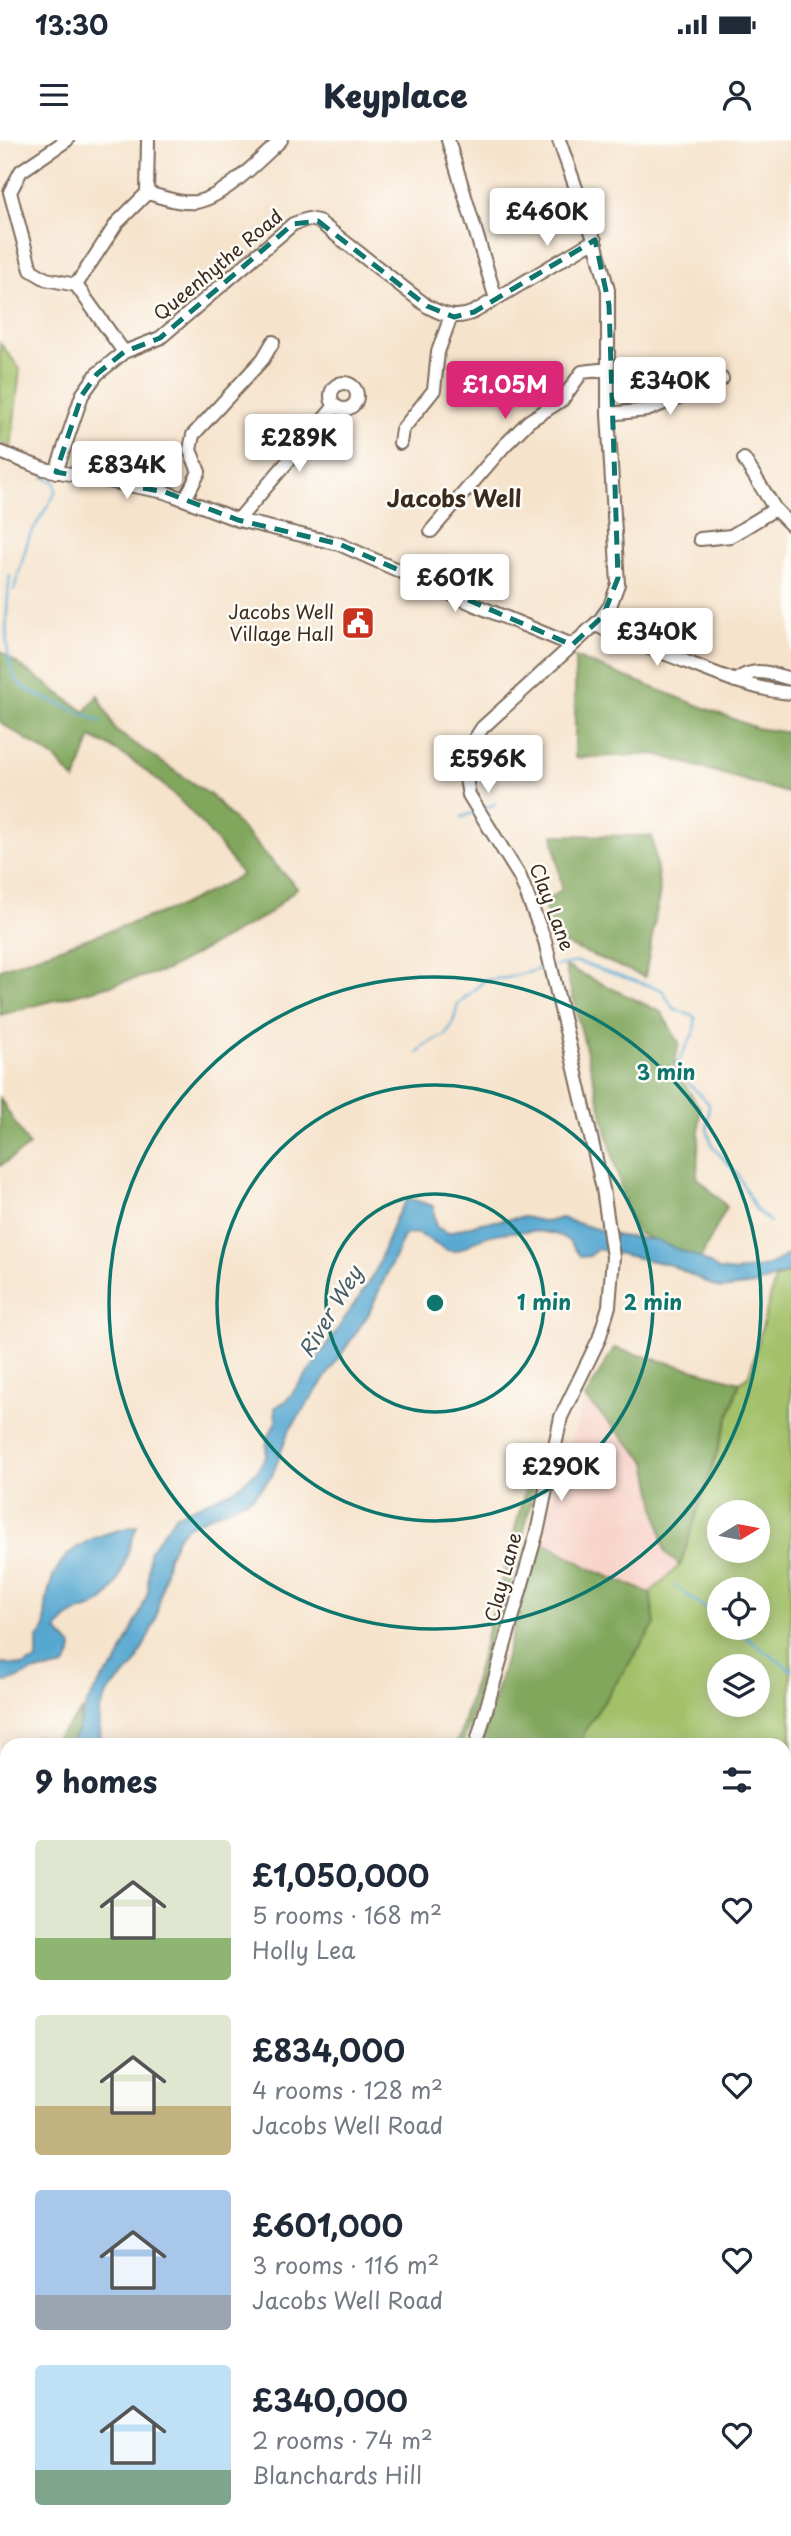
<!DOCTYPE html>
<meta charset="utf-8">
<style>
:root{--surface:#fff;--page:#f6f6f7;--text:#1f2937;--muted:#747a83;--accent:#db2777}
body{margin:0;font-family:"Playpen Sans",sans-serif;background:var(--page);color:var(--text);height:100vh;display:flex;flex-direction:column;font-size:26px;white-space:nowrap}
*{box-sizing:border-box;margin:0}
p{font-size:23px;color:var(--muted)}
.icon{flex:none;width:38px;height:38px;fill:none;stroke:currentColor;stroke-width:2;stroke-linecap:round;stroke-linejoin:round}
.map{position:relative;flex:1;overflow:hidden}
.drawer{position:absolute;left:0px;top:1598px;width:791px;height:800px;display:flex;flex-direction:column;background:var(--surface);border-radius:21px 21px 0 0;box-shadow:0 4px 18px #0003}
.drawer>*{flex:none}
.needle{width:46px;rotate:80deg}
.buttons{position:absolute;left:707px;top:1360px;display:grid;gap:14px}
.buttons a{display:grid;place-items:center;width:63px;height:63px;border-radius:50%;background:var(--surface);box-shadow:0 4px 18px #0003;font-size:35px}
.price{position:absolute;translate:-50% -60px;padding:0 16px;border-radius:7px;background:#fff;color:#222;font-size:23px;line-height:46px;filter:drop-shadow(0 2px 4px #0008)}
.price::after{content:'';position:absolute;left:50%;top:42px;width:21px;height:16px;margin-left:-10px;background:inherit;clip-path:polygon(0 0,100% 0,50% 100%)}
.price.active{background:var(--accent);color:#fff}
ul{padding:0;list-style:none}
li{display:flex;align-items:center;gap:21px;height:175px;padding:0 35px}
li span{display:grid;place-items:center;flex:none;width:196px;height:140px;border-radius:7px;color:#555}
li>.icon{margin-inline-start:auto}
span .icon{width:84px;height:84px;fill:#fffc;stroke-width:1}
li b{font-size:30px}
h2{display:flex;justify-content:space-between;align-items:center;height:84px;padding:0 35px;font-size:30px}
.status{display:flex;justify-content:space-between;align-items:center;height:49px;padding:0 35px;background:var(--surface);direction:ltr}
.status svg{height:19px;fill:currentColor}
header{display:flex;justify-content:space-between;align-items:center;height:91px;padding:0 35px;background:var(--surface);font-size:32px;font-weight:800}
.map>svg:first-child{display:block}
.built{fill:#f7d1c6}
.green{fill:#a2c169;stroke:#6e7644;stroke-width:2;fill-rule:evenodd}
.forest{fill:#81a75d;stroke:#5e683e;stroke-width:2}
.water{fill:#57a8d1;stroke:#496978;stroke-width:2}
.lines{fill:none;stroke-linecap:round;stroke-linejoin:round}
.stream{stroke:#57a8d1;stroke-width:2.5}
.minor-casing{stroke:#7c6b5b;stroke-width:16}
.major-casing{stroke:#7c6b5b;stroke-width:19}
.highway-casing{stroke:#7c6b5b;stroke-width:23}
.minor{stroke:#fff;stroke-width:12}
.major{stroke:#fff;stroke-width:16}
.highway{stroke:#fff;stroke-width:19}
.marked{fill:none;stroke:#0f766e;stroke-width:5;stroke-dasharray:14 9;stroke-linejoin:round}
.ring{fill:none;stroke:#0f766e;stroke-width:3.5}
.labels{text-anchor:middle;stroke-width:5;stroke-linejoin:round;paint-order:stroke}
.street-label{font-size:19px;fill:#3b2a1e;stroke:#fdfcf7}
.poi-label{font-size:19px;fill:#3b2a1e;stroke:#fdfcf7;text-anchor:end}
.water-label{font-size:21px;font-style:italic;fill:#465c66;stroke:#fdfcf7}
.quarter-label{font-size:23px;font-weight:bold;fill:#3b2a1e;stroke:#fdfcf7}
.centre{fill:#0f766e;stroke:#fdfcf7;stroke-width:3.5}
.ring-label{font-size:21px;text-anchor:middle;font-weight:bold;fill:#0f766e;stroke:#fdfcf7;stroke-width:5;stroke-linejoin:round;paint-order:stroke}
</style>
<div class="status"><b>13:30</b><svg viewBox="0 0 49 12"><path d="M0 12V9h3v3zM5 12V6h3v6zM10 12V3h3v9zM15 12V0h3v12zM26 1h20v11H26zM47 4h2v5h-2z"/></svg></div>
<header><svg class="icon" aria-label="menu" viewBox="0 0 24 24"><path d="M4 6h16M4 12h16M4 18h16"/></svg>Keyplace<svg class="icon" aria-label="person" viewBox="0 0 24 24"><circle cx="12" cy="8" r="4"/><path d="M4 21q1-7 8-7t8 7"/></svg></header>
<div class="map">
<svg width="791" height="2396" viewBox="0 0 791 2396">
<rect width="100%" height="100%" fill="#fdfcf7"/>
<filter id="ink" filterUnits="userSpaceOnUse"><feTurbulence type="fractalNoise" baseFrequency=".0143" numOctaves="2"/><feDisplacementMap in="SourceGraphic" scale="14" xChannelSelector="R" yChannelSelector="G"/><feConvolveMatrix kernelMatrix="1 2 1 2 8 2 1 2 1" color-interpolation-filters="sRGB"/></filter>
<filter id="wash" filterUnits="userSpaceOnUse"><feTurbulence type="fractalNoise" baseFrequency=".00686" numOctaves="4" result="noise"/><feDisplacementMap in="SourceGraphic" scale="28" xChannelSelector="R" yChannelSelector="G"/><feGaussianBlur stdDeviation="1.57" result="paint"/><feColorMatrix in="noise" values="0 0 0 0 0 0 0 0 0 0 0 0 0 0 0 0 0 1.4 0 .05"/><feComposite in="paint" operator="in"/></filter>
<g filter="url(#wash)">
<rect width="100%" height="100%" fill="#f6e3cc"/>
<path class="built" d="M 585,1258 L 647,1322 L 665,1412 L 680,1426 L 650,1453 L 595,1431 L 539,1399 Z"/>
<path class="green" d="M 0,203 L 20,229 L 11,308 L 0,302 Z
M 791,1131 L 791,1978 L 784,1991 L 784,1605 L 580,1605 L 585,1590 L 655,1484 L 650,1453 L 680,1425 L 740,1242 L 749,1236 L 775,1139 ZM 719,1372 L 758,1372 L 758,1410 L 719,1410 ZM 719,1449 L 758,1449 L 758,1488 L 719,1488 ZM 719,1526 L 758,1526 L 758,1564 L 719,1564 Z
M 0,1633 L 7,1642 L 7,1681 L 0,1685 Z
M 1,1730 L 7,1736 L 7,2033 L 0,2029 Z
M 575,2390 L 759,2390 L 760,2396 L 575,2396 Z"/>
<path class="forest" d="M 0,511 L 85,572 L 98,555 L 116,591 L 213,657 L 297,748 L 267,775 L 167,830 L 0,875 L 0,829 L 183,765 L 242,735 C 202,679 154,626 91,597 L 75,641 L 56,619 L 0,582 Z
M 575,517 L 756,588 L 791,593 L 791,654 L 655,614 L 575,618 Z
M 553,695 L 652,696 L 660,751 L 645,837 L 558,801 L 543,763 L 562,749 Z
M 565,826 L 661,872 L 679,903 L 674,927 L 700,969 L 697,1037 L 727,1067 L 700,1119 L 637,1093 L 625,1064 Z
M 0,958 L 29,1006 L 0,1026 Z
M 614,1208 L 740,1242 L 680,1426 L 665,1412 L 647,1322 L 585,1258 Z
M 534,1317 L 540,1318 C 522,1410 495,1500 468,1589 L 462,1605 L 454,1605 L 460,1595 Z
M 539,1399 L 595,1431 L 650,1453 L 655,1484 L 585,1590 L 580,1605 L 481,1605 Z
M 82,1571 L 77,1592 L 69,1605 L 33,1602 L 15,1605 L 38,1596 L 55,1600 Z
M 0,1928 L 7,1934 L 7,1988 L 0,1984 Z
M 791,2023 L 791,2396 L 760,2396 L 759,2391 L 784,2390 L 784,2038 Z
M 428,2391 L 428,2390 L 575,2391 L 575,2396 L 429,2396 Z"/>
<path class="water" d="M 408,1058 L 433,1066 L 436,1087 L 448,1093 L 480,1083 L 524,1077 L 547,1082 L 561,1078 L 619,1096 L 655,1100 L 700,1118 L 719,1130 L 735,1132 L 767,1126 L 791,1113 L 791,1131 L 754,1145 L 720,1149 L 671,1125 L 597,1109 L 590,1116 L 581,1117 C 576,1112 573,1104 567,1100 C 549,1086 496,1091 477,1100 C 469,1104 460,1112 452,1111 C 434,1110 422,1085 404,1096 L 368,1175 L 289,1291 L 272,1336 L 253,1357 L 188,1386 L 178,1396 L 168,1417 L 155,1482 L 135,1525 L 108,1552 L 99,1572 L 101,1605 L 69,1605 L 77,1592 L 88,1561 L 103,1538 L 116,1525 L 141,1471 L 148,1452 L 149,1412 L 176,1375 L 234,1350 L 256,1332 L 266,1317 L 267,1300 L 276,1281 L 275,1267 L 286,1261 L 310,1230 L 361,1154 L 376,1130 L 395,1079 Z
M 137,1386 C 127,1409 123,1441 105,1459 C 87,1476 71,1465 57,1491 L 72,1507 C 70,1533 56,1528 37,1531 C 26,1532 17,1541 5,1542 L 0,1538 L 2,1523 L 22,1526 L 37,1520 L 37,1500 L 45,1489 C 44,1420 72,1399 137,1386 Z
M 791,1978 L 791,2023 L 784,2038 L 784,1991 Z"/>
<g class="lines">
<path class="stream" d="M 10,435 C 7,463 0,526 21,545 C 37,558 81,572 101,581
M 14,450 L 29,397 L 56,352 L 55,342 L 43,337
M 481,670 L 495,664
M 462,677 L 475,672
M 555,826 L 578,822 L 662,850 L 673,868 L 695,877 L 695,890 L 677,925 L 679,933 L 709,964 L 707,990 L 713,1007 L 738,1035 L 756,1070 L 770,1082
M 418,913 L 425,905 L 445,895 L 452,886 L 458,864 L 485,840 L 506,838 L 548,827
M 675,1446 L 719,1478
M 733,1488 L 791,1530
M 784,1720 L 791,1719
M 0,1729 L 7,1725
M 784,1878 L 791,1899
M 784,2121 L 791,2096
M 784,2361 L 791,2390"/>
</g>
</g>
<g filter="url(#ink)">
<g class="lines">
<defs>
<path id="minor" d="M 67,0 L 21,31 L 10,52 L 31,130 L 46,139 L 76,145
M 448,0 L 496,159
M 147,53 C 163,57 180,64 196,62 C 223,58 262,18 281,0
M 124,212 L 76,145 L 117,83 L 147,53 L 148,0
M331 256a13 13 0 1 1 26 0a13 13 0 1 1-26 0Z
M 608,274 L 647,270 L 722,239
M 400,303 L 402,290 L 434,250 L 438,212 L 451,176
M 0,312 L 44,329 L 165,352 L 238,380 L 339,404 L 480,467 L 572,505
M 744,319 L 775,369 L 791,385
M 56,332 L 82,255 L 97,234 L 124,212 L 160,198 L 293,84 L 308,79 L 318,81 L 427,166 C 443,175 456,180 474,172 L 595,100
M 185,359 L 199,332 L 190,310 L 193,295 L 263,219 L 273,202
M 238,380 L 335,266
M 431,391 L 504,306 L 529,281 L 562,260 L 582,232 L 608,229
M 700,399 L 731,396 L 775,369
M 596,484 C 616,498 639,504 661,512 C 704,528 745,549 791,553
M 735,541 C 754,526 769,533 791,539
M 476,1605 L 538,1388 L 561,1277 L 599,1199 L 609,1166 L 613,1117 L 603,1049 L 545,801 L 520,737 L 469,655 L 464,628 L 470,607 L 482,588 L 600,480 L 610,466 L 618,444 L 608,274 L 608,150 L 596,105 L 559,0
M 118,2396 L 120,2390"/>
<path id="major" d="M 0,2332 L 7,2325"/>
<path id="highway" d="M 0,2047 L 7,2051
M 0,2089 L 7,2094
M 255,2390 L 257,2396
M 283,2390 L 285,2396
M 312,2390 L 314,2396"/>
</defs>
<use href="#minor" class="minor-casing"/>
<use href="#major" class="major-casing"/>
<use href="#highway" class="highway-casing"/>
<use href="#minor" class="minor"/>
<use href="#major" class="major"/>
<use href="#highway" class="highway"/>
</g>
</g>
<path class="marked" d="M 318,81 L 427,166 L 454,177 L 474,172 L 595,100 L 609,165 L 618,438 L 603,476 L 572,505 L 339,404 L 238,380 L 165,352 L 56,332 L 82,255 L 97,234 L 124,212 L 160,198 L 293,84 Z"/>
<g class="ring">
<circle cx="435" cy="1163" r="109"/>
<circle cx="435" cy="1163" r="218"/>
<circle cx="435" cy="1163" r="326"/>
</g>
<defs>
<symbol id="civic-square" viewBox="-11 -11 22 22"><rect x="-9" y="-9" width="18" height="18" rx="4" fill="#c8321e" stroke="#fdfcf7"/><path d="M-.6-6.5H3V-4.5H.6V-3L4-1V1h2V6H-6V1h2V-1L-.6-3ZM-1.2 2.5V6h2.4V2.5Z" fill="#fff"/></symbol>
</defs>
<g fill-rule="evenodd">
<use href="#civic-square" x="339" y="464" width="38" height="38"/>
</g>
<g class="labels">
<g class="street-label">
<text transform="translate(218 125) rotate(-40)" y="7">Queenhythe Road</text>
<text transform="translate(552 767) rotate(69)" y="7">Clay Lane</text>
<text transform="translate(503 1437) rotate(-75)" y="7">Clay Lane</text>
</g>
<g class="poi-label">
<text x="334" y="479">Jacobs Well<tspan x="334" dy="22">Village Hall</tspan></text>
</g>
<g class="water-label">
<text transform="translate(331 1172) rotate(-59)" y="7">River Wey</text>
</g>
<g class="quarter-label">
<text x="454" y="367">Jacobs Well</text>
</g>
</g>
<circle cx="435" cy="1163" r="10" class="centre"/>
<g class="ring-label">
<text x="666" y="940">3 min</text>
<text x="544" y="1170">1 min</text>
<text x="653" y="1170">2 min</text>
</g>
</svg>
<div class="buttons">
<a><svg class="needle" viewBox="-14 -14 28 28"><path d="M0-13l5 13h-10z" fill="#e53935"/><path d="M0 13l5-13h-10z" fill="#747a83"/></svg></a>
<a><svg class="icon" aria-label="locate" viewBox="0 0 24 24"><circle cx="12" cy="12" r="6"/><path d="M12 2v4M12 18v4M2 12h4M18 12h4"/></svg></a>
<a><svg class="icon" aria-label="layers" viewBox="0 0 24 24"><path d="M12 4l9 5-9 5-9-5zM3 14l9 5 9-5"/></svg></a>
</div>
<b class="price" style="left:547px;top:108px">£460K</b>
<b class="price" style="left:670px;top:277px">£340K</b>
<b class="price active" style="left:505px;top:281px">£1.05M</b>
<b class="price" style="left:299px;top:334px">£289K</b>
<b class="price" style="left:127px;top:361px">£834K</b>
<b class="price" style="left:455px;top:474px">£601K</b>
<b class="price" style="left:657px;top:528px">£340K</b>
<b class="price" style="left:488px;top:655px">£596K</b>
<b class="price" style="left:561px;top:1363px">£290K</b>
<section class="drawer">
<h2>9 homes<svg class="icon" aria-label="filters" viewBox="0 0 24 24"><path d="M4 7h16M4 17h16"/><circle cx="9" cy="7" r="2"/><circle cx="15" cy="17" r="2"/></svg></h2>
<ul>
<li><span style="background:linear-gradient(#dfe7d0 70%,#8fb573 0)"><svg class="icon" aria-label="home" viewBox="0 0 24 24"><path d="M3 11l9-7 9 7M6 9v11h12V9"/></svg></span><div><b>£1,050,000</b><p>5 rooms · 168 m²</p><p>Holly Lea</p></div><svg class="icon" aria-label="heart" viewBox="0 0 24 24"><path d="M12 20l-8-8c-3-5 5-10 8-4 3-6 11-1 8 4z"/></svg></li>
<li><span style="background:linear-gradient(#dfe7d0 65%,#c2b280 0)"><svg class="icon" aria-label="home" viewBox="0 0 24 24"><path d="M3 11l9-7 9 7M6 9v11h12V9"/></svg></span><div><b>£834,000</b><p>4 rooms · 128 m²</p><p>Jacobs Well Road</p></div><svg class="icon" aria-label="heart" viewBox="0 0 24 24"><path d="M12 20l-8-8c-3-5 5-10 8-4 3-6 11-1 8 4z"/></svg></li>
<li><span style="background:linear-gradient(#a9c7e8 75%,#9aa5b1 0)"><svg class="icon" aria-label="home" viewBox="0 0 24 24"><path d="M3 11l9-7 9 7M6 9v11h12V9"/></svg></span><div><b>£601,000</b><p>3 rooms · 116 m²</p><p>Jacobs Well Road</p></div><svg class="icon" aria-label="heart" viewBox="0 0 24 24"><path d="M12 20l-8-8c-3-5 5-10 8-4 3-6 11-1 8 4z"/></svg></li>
<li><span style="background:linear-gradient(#bfe0f5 75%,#7fa58c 0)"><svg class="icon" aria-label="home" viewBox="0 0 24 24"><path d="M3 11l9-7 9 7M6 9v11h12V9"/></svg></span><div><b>£340,000</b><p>2 rooms · 74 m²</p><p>Blanchards Hill</p></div><svg class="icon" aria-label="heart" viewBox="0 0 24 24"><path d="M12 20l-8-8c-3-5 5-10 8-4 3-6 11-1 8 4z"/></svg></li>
</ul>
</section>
</div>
